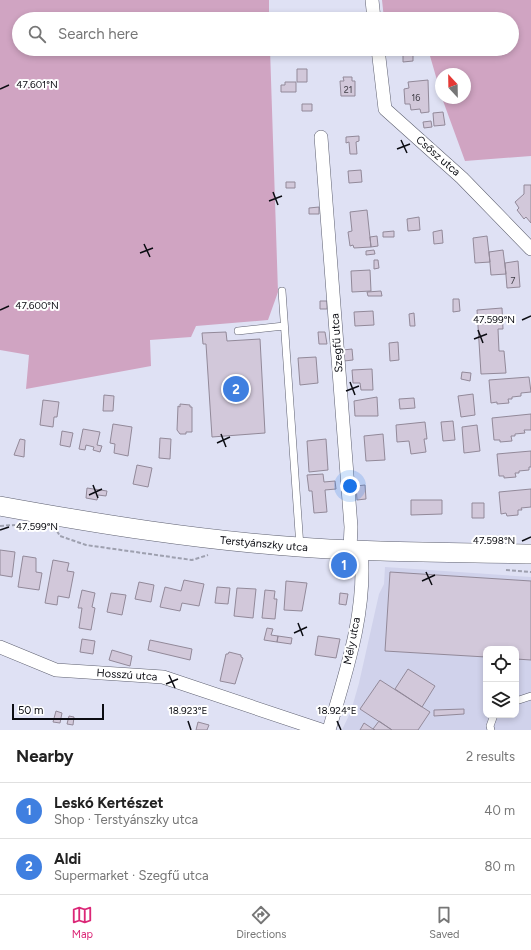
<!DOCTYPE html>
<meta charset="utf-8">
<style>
:root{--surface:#fff;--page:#f2f2f2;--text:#222;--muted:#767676;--line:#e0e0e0;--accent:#db2777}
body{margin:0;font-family:Figtree,sans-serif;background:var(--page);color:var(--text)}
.controls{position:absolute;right:12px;bottom:12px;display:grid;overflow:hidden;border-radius:8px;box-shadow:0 2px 6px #0003}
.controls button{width:36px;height:36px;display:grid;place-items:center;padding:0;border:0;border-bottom:1px solid var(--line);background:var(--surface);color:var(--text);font:20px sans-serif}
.compass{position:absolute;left:435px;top:68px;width:36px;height:36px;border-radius:50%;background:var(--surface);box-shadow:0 2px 6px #0003;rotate:338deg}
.scale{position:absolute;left:12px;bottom:10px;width:92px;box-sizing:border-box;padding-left:4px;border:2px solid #0b0c12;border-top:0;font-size:11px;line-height:14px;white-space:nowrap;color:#0b0c12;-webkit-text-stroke:3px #fff;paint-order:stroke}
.you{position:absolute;left:350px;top:486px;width:14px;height:14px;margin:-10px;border:3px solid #fff;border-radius:50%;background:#1a73e8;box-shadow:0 0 0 6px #1a73e833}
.badge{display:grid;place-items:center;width:26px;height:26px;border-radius:50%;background:var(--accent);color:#fff;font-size:13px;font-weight:700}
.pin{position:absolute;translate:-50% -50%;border:2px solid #fff;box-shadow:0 1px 4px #0006}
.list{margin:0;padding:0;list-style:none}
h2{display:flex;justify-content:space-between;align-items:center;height:52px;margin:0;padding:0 16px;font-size:17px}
h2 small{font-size:13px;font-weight:400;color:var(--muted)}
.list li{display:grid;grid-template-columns:26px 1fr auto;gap:12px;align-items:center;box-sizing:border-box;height:56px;padding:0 16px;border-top:1px solid var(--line)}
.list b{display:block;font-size:15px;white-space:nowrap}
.list p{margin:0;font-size:13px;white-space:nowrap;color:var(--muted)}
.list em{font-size:13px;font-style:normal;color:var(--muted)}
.icon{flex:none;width:22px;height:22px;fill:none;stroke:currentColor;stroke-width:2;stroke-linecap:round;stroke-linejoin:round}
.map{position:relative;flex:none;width:531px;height:730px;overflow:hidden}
.search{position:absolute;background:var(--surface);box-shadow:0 2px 6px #0003;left:12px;right:12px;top:12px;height:44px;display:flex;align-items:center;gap:10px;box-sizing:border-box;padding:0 14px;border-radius:22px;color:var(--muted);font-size:15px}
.sheet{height:164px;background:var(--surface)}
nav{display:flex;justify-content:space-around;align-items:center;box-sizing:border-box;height:56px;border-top:1px solid var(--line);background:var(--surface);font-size:11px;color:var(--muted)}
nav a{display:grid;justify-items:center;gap:2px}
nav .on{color:var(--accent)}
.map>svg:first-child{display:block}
</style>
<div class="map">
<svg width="531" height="730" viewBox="0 0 531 730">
<rect width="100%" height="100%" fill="#dfe1f4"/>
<path fill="#d0d2eb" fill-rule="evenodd" d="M385,567L531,577V730H342L351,711L359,683L379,594L384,584ZM486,649H516V715H486Z"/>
<path fill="#d0a4c2" d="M0,0H269V19H19V49H270L278,292L268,320L196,326L191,337L150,340L151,366L26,389L29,355L0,350Z
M382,0H531V156L465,161L442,98H465V74H441V94L428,49H512V19H384Z"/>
<path fill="#d2c8da" stroke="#928999" d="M326,16H351V19H326Z
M403,49H413V61L403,62Z
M297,69H307V82H297Z
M343,77H352V81H355V96H341L340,81H344Z
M428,80L429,112L421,113L420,109L411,110L410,104H405L404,89L409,88L408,82Z
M285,82H296V92H281V85H285Z
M302,104H312V111H302Z
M443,112L445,125L434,126L433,113Z
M431,121L432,127L424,128L423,122Z
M359,136V141L356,142L357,154H350L349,142L346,143V137Z
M361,170L362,182L349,183L348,171Z
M286,182H295V188H286Z
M524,185H531V223L526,217L524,219L517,210L519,208L515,202L524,194Z
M319,207V214H309V208Z
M367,210L371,247L354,248L353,245L350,246L348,232L352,231L350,212Z
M419,217L420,230L408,231L407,219Z
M442,230L443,243L434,244L433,232Z
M394,231V237H383V232Z
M377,236L378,246L371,247L370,237Z
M487,236L490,262L475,263L473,238Z
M374,250L375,254L366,255V251Z
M503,250L506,274L491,275L489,252Z
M374,260H378L379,268L374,269Z
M518,261L520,287L507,288L505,263Z
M370,270L371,291L352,292L351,271Z
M381,291L382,296H368L367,292Z
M453,299H459L460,311L453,312Z
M320,301H327V309H320Z
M502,308L503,329H498L499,351H504L506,373L481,374L477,310Z
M373,311L374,325L355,326L354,312Z
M414,313L415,326H410L409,314Z
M226,332L227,341L260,339L265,433L212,437L206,344H203L202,333Z
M318,332H325L327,344H319Z
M398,342L399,360L390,361L389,343Z
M352,349L353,360L344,361L343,350Z
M316,357L318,383L300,385L298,358Z
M372,369L373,390H361L360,383H353L352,370Z
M462,372L471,373L470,381L461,379Z
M529,377L531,392L521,393V396L512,397V399H508L509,403L497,404V402L491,403L489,380Z
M473,394L475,415L461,417L458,396Z
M104,395L114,396L113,411H103Z
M377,397L378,416H355L354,401Z
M414,398L415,408L400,409L399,399Z
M43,400L59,402L57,417H54L53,427L40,425Z
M180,404L190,405V407H192V432H186V434H180L177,430L178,406L180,407Z
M531,414V430H524L525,433L515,434V436H511L512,441L500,442V440H494L492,418Z
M453,421L455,440L443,441L441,422Z
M425,422L427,439H424L426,452L411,454L409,441L397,442L396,425Z
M113,424L132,427L128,456L114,453L115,444L110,443Z
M477,425L480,451L464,453L462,427Z
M83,429L100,432L97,445L102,446L100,452L93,450L94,447L86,445L85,450L79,449Z
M62,431L73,433L70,447L60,445Z
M383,434L385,460L366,461L364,436Z
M160,438L171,439L170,459L159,458Z
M20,439L25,440L24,457L14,455Z
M326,439L328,470L309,472L307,441Z
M531,451V467H529V470L519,471V473H515L516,477L504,478V476H499L497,454Z
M137,465L152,468L148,487L133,484Z
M323,474L324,482L335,481L336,489L325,490L327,512L314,513L312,491H309L307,475Z
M365,485L366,499L357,500L356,486Z
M87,488L107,491L106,496L98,495L97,500L86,498Z
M531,489V507L521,508L522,510H518V515L507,516L506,513L501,514L499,492Z
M411,500H442V514L411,515Z
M472,503H484V518H472Z
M0,550L15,552L12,577L0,575Z
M23,556L36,558V572L42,573L39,590L18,587Z
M53,560L69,563L67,571L74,572L69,598L58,596L57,605L45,603Z
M390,572L531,581V660L516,659V649H486V657L385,651Z
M184,580L204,584L199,606L182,603L180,611L160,607L165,587L181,591Z
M286,581L307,583L302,611L284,610Z
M139,582L154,585L151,602L135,599Z
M217,587L230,588L228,604L215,603Z
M237,588L256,589L253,618L234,616Z
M82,590L95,593L92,607L95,608L91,630L79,628L82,608H78Z
M265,590L275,591L274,599H277L275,619L262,618Z
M111,593L126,595L122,615L107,612Z
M340,593L348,594L346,605L339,604Z
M267,628L273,629L271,635L278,636L277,642L264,640Z
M278,636L292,638L291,644L277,642Z
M318,636L340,639L336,658L315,655Z
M82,639L95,641L93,654L80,652Z
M150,640L192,649L190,660L148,650Z
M112,650L132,656L130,666L109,660Z
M229,652L241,655V657L243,658L235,684L220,681L226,654H228Z
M408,669L435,686L422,707L395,689Z
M380,680L430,712L418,730H392L360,709Z
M464,709V714L434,716V710Z
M56,711L62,713L60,723L53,722Z
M69,716L74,717L73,725L67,724Z
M379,721L392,730H375L373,729Z
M198,722L209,725L207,730H196Z
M364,723L373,729L375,730H360Z"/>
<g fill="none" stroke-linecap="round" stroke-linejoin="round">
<g stroke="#5e6070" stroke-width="8">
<path id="service" d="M282,291L300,547
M238,331L284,326
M516,701L531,696
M491,730L490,726L494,715"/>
</g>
<g stroke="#5e6070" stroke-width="14">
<path id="minor" d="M372,0L374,19
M378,49L385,109L462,178L531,249
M321,137L351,527L350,549
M0,647L56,670L163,677L321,730
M329,730C346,672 367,611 361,549"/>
</g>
<g stroke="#5e6070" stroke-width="20">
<path id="secondary" d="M0,506C99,524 198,540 299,547C376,553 454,552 531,554"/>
</g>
<path stroke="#9ea0af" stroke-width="2" stroke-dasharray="4 2" stroke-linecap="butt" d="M0,526L15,525
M57,531L60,536L86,545L192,560L208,555
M506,570L531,572"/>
<use href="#service" stroke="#fff" stroke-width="7"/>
<use href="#minor" stroke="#fff" stroke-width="13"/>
<use href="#secondary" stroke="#fff" stroke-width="19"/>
</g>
<path fill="none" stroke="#0b0c12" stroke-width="1.5" d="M0,89L9,85M401,140L407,153M397,149L410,144M273,192L278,205M269,201L282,196M144,244L150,257M140,253L153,248M0,310L9,306M522,320L531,316M478,330L483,343M474,339L487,334M350,382L355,395M346,391L359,386M221,434L226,447M217,443L230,437M93,485L98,498M89,495L102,489M0,530L9,527M522,541L531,537M426,572L432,585M422,581L435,575M298,623L303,636M294,633L307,627M169,675L175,688M166,684L178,679M188,721L191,730M337,721L341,730"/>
<g text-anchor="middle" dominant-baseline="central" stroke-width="4" stroke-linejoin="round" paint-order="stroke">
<g font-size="9" fill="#3d3b44">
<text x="348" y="89">21</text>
<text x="416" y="97">16</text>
<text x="513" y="280">7</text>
</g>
<g font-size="11" fill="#0b0c12" stroke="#fff">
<text transform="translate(438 156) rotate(41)">Csősz utca</text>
<text transform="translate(337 343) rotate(-94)">Szegfű utca</text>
<text transform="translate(264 544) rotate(5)">Terstyánszky utca</text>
<text transform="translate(352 641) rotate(-79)">Mély utca</text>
<text transform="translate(127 675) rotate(4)">Hosszú utca</text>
</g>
</g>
<g font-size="10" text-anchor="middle" fill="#0b0c12" stroke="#fff" stroke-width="4" stroke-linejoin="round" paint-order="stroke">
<text x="37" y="88">47.601°N</text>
<text x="37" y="309">47.600°N</text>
<text x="494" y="323">47.599°N</text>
<text x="37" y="530">47.599°N</text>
<text x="494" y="544">47.598°N</text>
<text x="188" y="714">18.923°E</text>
<text x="337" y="714">18.924°E</text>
</g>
</svg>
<div class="controls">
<button><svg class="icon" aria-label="locate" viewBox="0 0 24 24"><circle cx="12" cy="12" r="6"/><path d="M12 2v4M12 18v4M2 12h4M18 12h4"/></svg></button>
<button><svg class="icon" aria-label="layers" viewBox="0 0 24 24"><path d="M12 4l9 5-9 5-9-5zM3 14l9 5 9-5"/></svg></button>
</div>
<svg class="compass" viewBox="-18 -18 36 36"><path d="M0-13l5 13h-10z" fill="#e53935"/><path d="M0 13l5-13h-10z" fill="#767676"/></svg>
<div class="scale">50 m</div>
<div class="you"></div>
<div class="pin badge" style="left:344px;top:565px;background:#3f7fe0">1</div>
<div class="pin badge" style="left:236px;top:389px;background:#3f7fe0">2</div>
<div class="search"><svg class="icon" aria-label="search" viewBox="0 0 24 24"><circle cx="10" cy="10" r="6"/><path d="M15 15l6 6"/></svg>Search here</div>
</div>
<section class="sheet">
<h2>Nearby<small>2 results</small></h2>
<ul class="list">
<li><span class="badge" style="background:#3f7fe0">1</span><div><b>Leskó Kertészet</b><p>Shop · Terstyánszky utca</p></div><em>40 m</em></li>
<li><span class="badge" style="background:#3f7fe0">2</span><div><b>Aldi</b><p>Supermarket · Szegfű utca</p></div><em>80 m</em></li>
</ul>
</section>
<nav>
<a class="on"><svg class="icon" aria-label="map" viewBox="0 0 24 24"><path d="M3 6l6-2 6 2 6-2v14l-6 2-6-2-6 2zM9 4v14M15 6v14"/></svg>Map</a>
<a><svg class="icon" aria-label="directions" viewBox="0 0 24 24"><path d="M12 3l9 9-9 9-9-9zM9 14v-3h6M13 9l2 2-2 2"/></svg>Directions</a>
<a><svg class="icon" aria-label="saved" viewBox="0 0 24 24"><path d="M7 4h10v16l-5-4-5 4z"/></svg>Saved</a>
</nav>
